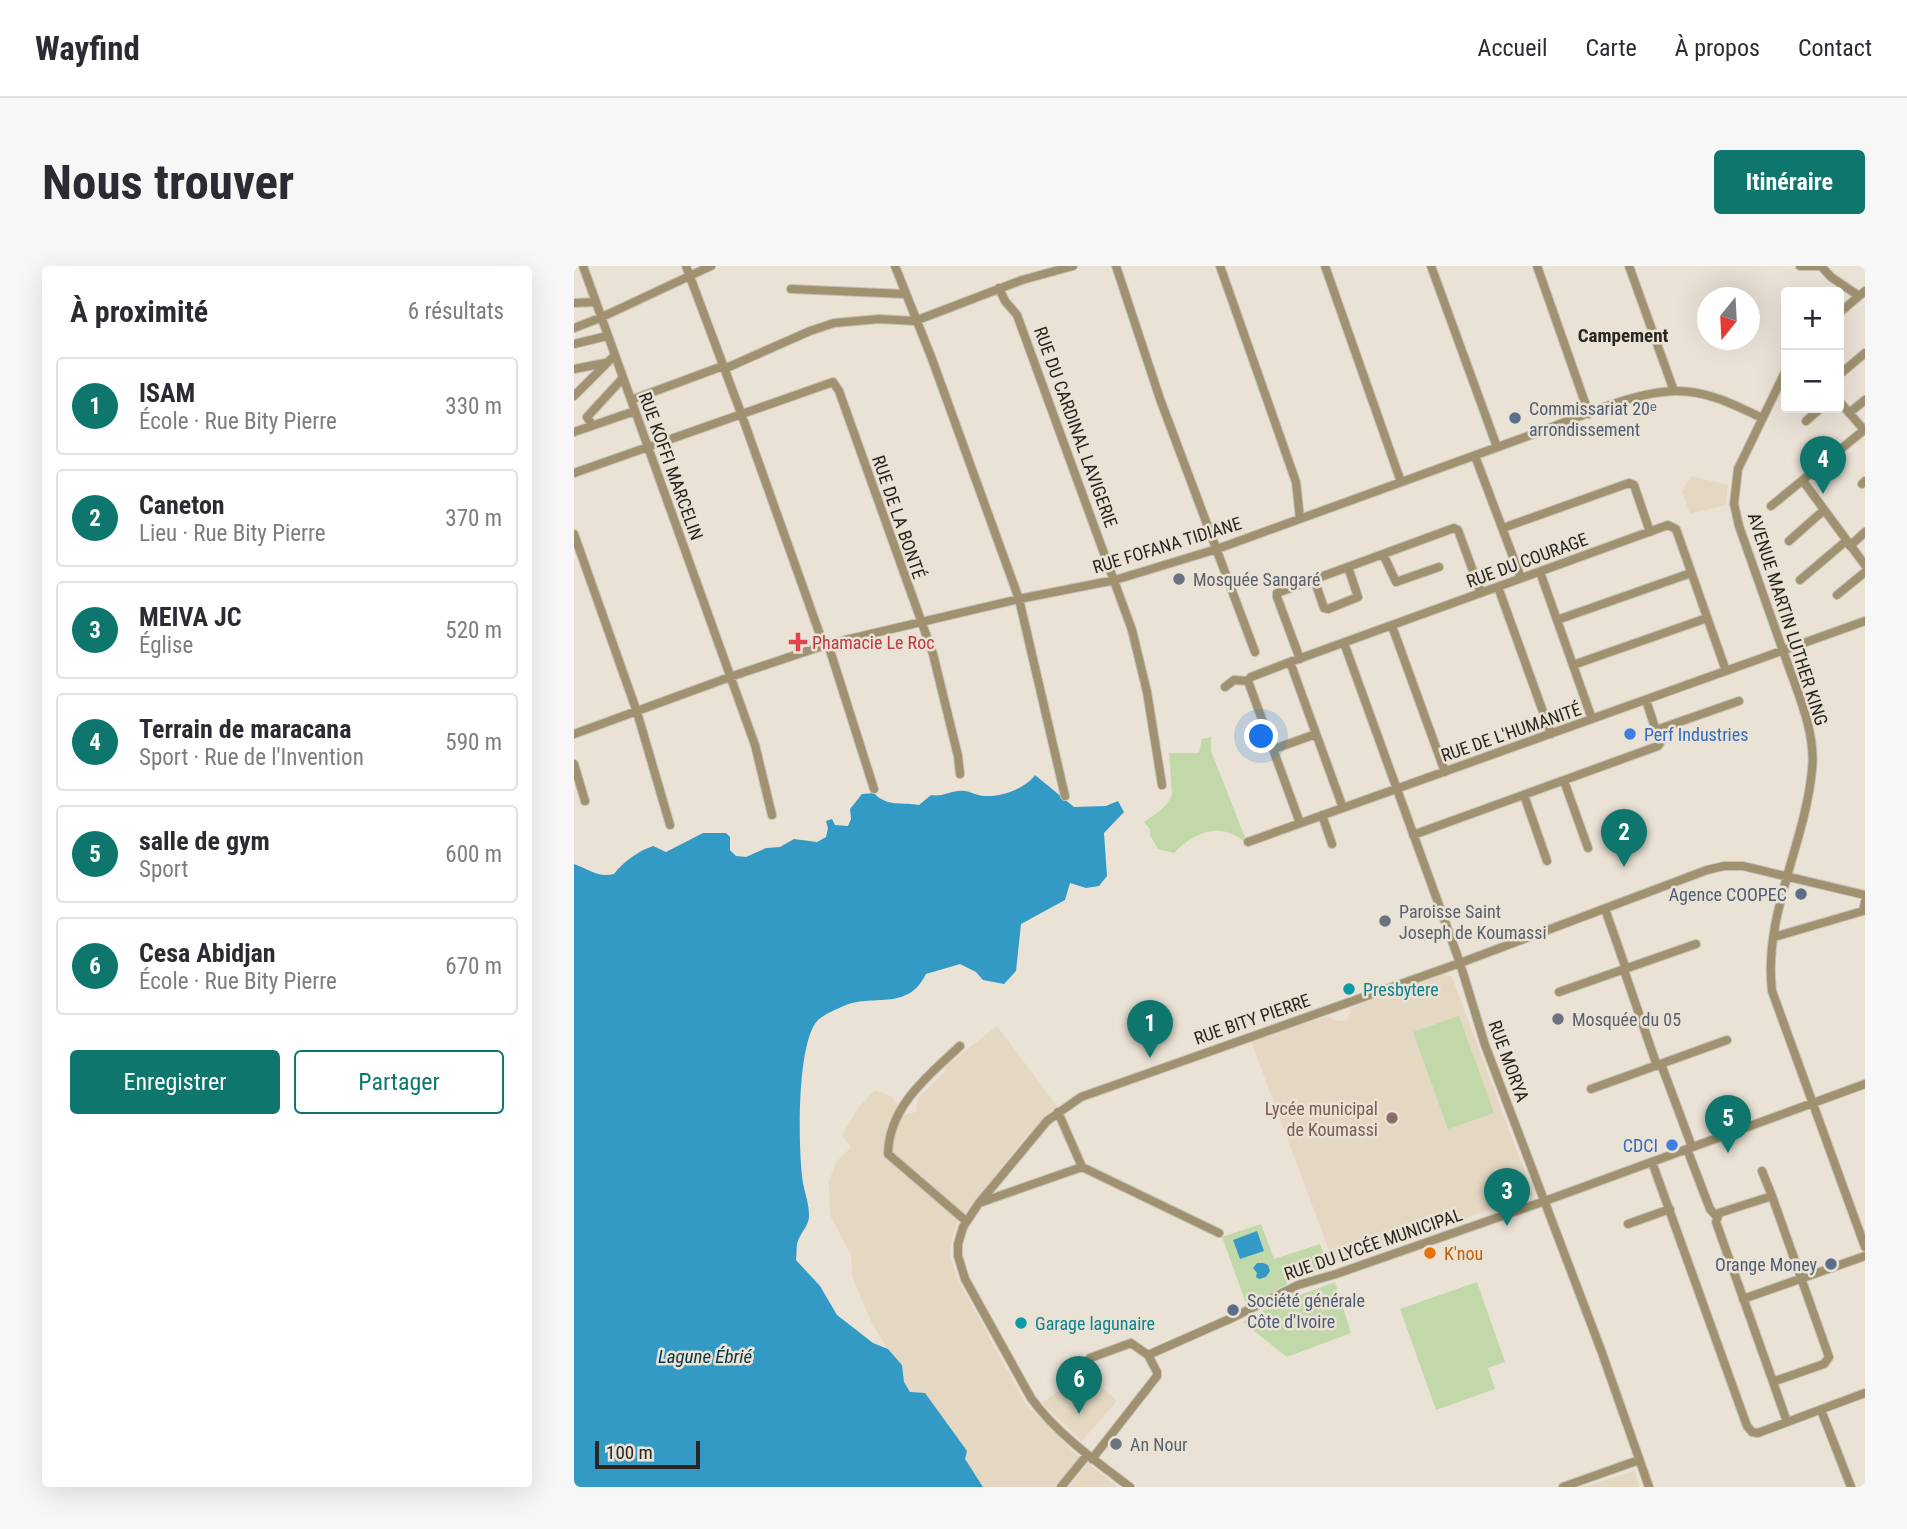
<!DOCTYPE html>
<html lang="fr">
<meta charset="utf-8">
<style>
:root{--surface:#fff;--page:#f7f7f7;--text:#2b2b33;--muted:#7c7c81;--line:#e1e1e2;--accent:#0f766e}
body{margin:0;font-family:"Roboto Condensed",sans-serif;background:var(--page);color:var(--text)}
.controls{position:absolute;right:21px;top:21px;display:grid;overflow:hidden;border-radius:7px;box-shadow:0 7px 28px #0002}
.controls button{width:63px;height:63px;display:grid;place-items:center;padding:0;border:0;border-bottom:2px solid var(--line);background:var(--surface);color:var(--text);font:35px sans-serif}
.compass{position:absolute;left:1123px;top:21px;width:63px;height:63px;border-radius:50%;background:var(--surface);box-shadow:0 7px 28px #0002;rotate:198deg}
.scale{position:absolute;left:21px;bottom:18px;width:105px;box-sizing:border-box;padding-left:7px;border:4px solid #2a2722;border-top:0;font-size:19px;line-height:24px;white-space:nowrap;color:#2a2722;-webkit-text-stroke:5px #eae2d5;paint-order:stroke}
.you{position:absolute;left:688px;top:471px;width:24px;height:24px;margin:-18px;border:5px solid #fff;border-radius:50%;background:#1a73e8;box-shadow:0 0 0 10px #1a73e833}
.badge{display:grid;place-items:center;width:46px;height:46px;border-radius:50%;background:var(--accent);color:#fff;font-size:23px;font-weight:700}
.pin{position:absolute;translate:-50% -58px;filter:drop-shadow(0 2px 4px #0008)}
.pin::after{content:'';position:absolute;top:37px;width:24px;height:21px;background:inherit;clip-path:polygon(0 0,100% 0,50% 100%)}
.list{margin:0;padding:0;list-style:none}
h2{display:flex;justify-content:space-between;align-items:center;height:91px;margin:0;padding:0 28px;font-size:30px}
h2 small{font-size:23px;font-weight:400;color:var(--muted)}
.list li{display:grid;grid-template-columns:46px 1fr auto;gap:21px;align-items:center;box-sizing:border-box;height:98px;margin:0 14px 14px;padding:0 14px;border:2px solid var(--line);border-radius:7px}
.list b{display:block;font-size:26px;white-space:nowrap}
.list p{margin:0;font-size:23px;white-space:nowrap;color:var(--muted)}
.list em{font-size:23px;font-style:normal;color:var(--muted)}
.actions{display:flex;gap:14px;padding:21px 28px}
.actions a{flex:1;padding:16px 0;border:2px solid var(--accent);border-radius:7px;text-align:center;font-size:24px;color:var(--accent)}
.actions .main{background:var(--accent);color:#fff}
.map{position:relative;flex:none;width:1291px;height:1221px;overflow:hidden;border-radius:7px}
header{display:flex;align-items:center;gap:42px;box-sizing:border-box;height:98px;padding:0 35px;background:var(--surface);border-bottom:2px solid var(--line)}
header strong{font-size:33px}
nav{display:flex;gap:38px;margin-inline-start:auto;font-size:24px}
.intro{display:flex;align-items:center;justify-content:space-between;box-sizing:border-box;height:168px;padding:0 42px}
h1{margin:0;font-size:49px}
.button{padding:18px 32px;border-radius:7px;background:var(--accent);color:#fff;font-size:24px;font-weight:700}
main{display:flex;gap:42px;padding:0 42px}
aside{flex:1;background:var(--surface);border-radius:7px;box-shadow:0 7px 28px #0002}
.map>svg:first-child{display:block}
</style>
<header>
<strong>Wayfind</strong>
<nav><a>Accueil</a><a>Carte</a><a>À propos</a><a>Contact</a></nav>
</header>
<div class="intro"><h1>Nous trouver</h1><a class="button">Itinéraire</a></div>
<main>
<aside>
<h2>À proximité<small>6 résultats</small></h2>
<ul class="list">
<li><span class="badge">1</span><div><b>ISAM</b><p>École · Rue Bity Pierre</p></div><em>330 m</em></li>
<li><span class="badge">2</span><div><b>Caneton</b><p>Lieu · Rue Bity Pierre</p></div><em>370 m</em></li>
<li><span class="badge">3</span><div><b>MEIVA JC</b><p>Église</p></div><em>520 m</em></li>
<li><span class="badge">4</span><div><b>Terrain de maracana</b><p>Sport · Rue de l'Invention</p></div><em>590 m</em></li>
<li><span class="badge">5</span><div><b>salle de gym</b><p>Sport</p></div><em>600 m</em></li>
<li><span class="badge">6</span><div><b>Cesa Abidjan</b><p>École · Rue Bity Pierre</p></div><em>670 m</em></li>
</ul>
<div class="actions"><a class="main">Enregistrer</a><a>Partager</a></div>
</aside>
<div class="map">
<svg width="1291" height="1221" viewBox="0 0 1291 1221">
<rect width="100%" height="100%" fill="#eae2d5"/>
<path fill="#e4d8c3" d="M1117,210L1154,219L1152,239L1116,248L1108,226Z
M869,708L878,711L959,928L859,964L850,963L844,965L837,972L760,998L677,775L751,751L766,755L773,754L779,741Z
M423,760L483,840L453,869L385,955L379,968L376,989L383,1012L452,1139L505,1191L482,1221H409L344,1128L336,1126L330,1116L328,1099L314,1083L299,1060L278,1010L277,989L256,949L255,915L262,896L277,881L268,869L284,842L301,824L319,831L329,849L342,846L343,833L372,805V800Z
M512,1105L543,1135L508,1175L468,1137Z
M514,1197L544,1221H495Z
M1060,1205L1065,1221H1010Z"/>
<path fill="#c1d8a8" d="M637,471V485L674,579C650,555 622,564 600,587L584,583L576,569V563L570,556C582,548 593,542 598,528L595,487H625L628,473Z
M885,750L920,847L874,863L839,766Z
M687,958L700,993L746,978L755,1001L713,1014V1018L673,1040L648,971Z
M761,1016L777,1067L713,1091L669,1056L720,1027L726,1029Z
M903,1016L931,1096L914,1102L921,1123L862,1144L826,1043Z"/>
<path fill="#339ac6" d="M461,509L500,541L532,540L544,535L550,546L530,567L533,610L525,620L512,622L496,617L491,634L447,658L442,705L430,718L409,714L402,706L386,698L352,708C334,745 301,728 272,739C263,743 252,747 244,754C222,776 224,886 229,917C231,928 235,938 235,949C236,959 225,968 223,978C222,983 223,989 222,994L246,1020L263,1049L299,1077L314,1083L328,1099L330,1116L336,1126L351,1127L393,1185L391,1193L409,1221H0V598C15,603 23,612 40,608C49,596 64,585 79,580L92,586L129,567H152L156,571V584L162,590L172,591L192,582L206,581L220,573L243,576L252,571L254,562L252,555L258,553L261,559L274,560L277,553L276,543L288,528L300,527C312,541 329,536 345,539L357,529C368,531 374,526 384,525C394,523 402,530 412,530C428,531 452,522 461,509Z
M683,965L690,985L666,993L659,974Z
M683,997H689L694,999L696,1005L692,1011L685,1013L682,1011L683,1007L679,1002Z"/>
<g fill="none" stroke-linecap="round" stroke-linejoin="round">
<g stroke="#c7c0b5" stroke-width="10">
<path id="minor" d="M9,0L181,479L198,549
M112,0L167,147L250,380
M321,0L358,93L445,333L491,530
M542,0L586,133L681,386
M646,0L722,216L726,253
M751,0L827,216
M857,0L923,181
M963,0L1015,148
M1055,0L1100,125
M1226,0H1243
M1247,0L1257,11L1285,30
M425,22L431,35L443,49L558,364L573,426L588,519
M217,23L331,28
M0,37L21,36
M1265,47L1291,25
M0,62L26,52L137,0
M0,78L33,70
M0,103L31,97
M150,103L236,65L260,57L305,53L341,55L448,14L499,0
M1212,104L1164,203L1160,238L1165,260C1181,305 1197,350 1213,396C1225,430 1242,468 1238,504C1231,578 1189,650 1198,725L1291,981
M1265,109L1291,87
M0,130L40,90
M57,134L149,100
M1265,135L1291,165
M1275,147L1291,134
M1232,155L1247,142
M18,159L13,151L48,113
M0,166L61,145
M901,190L947,312
M0,207L259,116L265,125L359,388L384,490L386,508
M1229,215L1291,299
M1288,218L1291,215
M1197,240L1290,164
M929,262L1055,217L1060,219L1076,266
M0,268L63,446L96,559
M1215,275L1250,244
M1276,280L1291,266
M809,288L822,316L865,301
M966,306L1018,453
M740,313L750,342L754,343L784,331L774,301
M1226,314L1272,275
M924,321L977,468
M1263,329L1291,306
M983,354L1117,307
M818,360L871,506
M770,377L886,697L911,779L1027,1084L1075,1221
M254,378L300,523
M726,393L703,331V327L880,262L884,264L907,327
M716,396L769,542
M999,399L1133,352
M674,415L677,411L716,396L1094,259L1102,263L1152,405
M651,421L660,414L674,415L726,557
M1082,464L1165,435
M0,468L156,411L254,378L445,333L541,314L643,283C748,245 852,207 957,169C999,154 1059,125 1103,125C1134,125 1161,139 1188,152
M700,483L742,468
M0,498L11,535
M990,515L1014,582
M950,529L973,595
M748,549L758,578
M839,569L1084,480L1086,477L1072,434
M674,576L1291,355
M1031,643L1052,703
M1200,671L1289,645L1291,636
M1050,704L1083,800
M985,726L1122,678
M386,780C354,810 315,840 314,888L392,955
M1087,798L1118,881
M1017,823L1153,774
M1113,883L1136,943L1143,951
M1078,896L1173,1160L1178,1166L1184,1167L1291,1127
M508,901L645,967
M1188,905L1198,930
M1198,930L1255,1091L1250,1098L1201,1115L1198,1113L1142,956L1145,947Z
M405,937L508,901L484,846
M1054,958L1096,943
M1169,1033L1291,990
M516,1092L557,1077L574,1089
M1198,1113L1213,1156
M1247,1144L1277,1221
M518,1193L583,1110V1106L574,1089L660,1051L724,1019L762,1008L971,935L1291,818
M487,1221L513,1189
M556,1221C520,1194 483,1168 457,1132L391,1013L384,990V978L389,961L405,937L473,855L507,831L886,697L1133,604L1150,600H1169L1291,629
M989,1221L1065,1194"/>
</g>
<use href="#minor" stroke="#a09270" stroke-width="8"/>
</g>
<g fill="#5c6f8a" stroke="#eae2d5" stroke-width="2.5">
<circle cx="941" cy="152" r="7"/>
<circle cx="1227" cy="628" r="7"/>
<circle cx="1257" cy="998" r="7"/>
<circle cx="659" cy="1044" r="7"/>
</g>
<g fill="#6b7280" stroke="#eae2d5" stroke-width="2.5">
<circle cx="605" cy="313" r="7"/>
<circle cx="811" cy="655" r="7"/>
<circle cx="984" cy="753" r="7"/>
<circle cx="542" cy="1178" r="7"/>
</g>
<path fill="#e0444e" stroke="#eae2d5" stroke-width="2.5" d="M220.5 365.5h7v7h7v7h-7v7h-7v-7h-7v-7h7z"/>
<g fill="#3f7fe0" stroke="#eae2d5" stroke-width="2.5">
<circle cx="1056" cy="468" r="7"/>
<circle cx="1098" cy="879" r="7"/>
</g>
<g fill="#0f9aa8" stroke="#eae2d5" stroke-width="2.5">
<circle cx="775" cy="723" r="7"/>
<circle cx="447" cy="1057" r="7"/>
</g>
<circle fill="#8d6e63" stroke="#eae2d5" stroke-width="2.5" cx="818" cy="852" r="7"/>
<circle fill="#e8710a" stroke="#eae2d5" stroke-width="2.5" cx="856" cy="987" r="7"/>
<g text-anchor="middle" dominant-baseline="central" stroke-width="5" stroke-linejoin="round" paint-order="stroke">
<g font-size="18" fill="#4e5e75" stroke="#eae2d5" text-anchor="start">
<text x="955" y="142">Commissariat 20ᵉ<tspan x="955" dy="21">arrondissement</tspan></text>
<text x="1213" y="628" text-anchor="end">Agence COOPEC</text>
<text x="1243" y="998" text-anchor="end">Orange Money</text>
<text x="673" y="1034">Société générale<tspan x="673" dy="21">Côte d'Ivoire</tspan></text>
</g>
<g font-size="18" fill="#2a2722" stroke="#eae2d5">
<text transform="translate(502 161) rotate(70)">RUE DU CARDINAL LAVIGERIE</text>
<text transform="translate(97 200) rotate(70)">RUE KOFFI MARCELIN</text>
<text transform="translate(325 251) rotate(71)">RUE DE LA BONTÉ</text>
<text transform="translate(593 279) rotate(-17)">RUE FOFANA TIDIANE</text>
<text transform="translate(953 294) rotate(-20)">RUE DU COURAGE</text>
<text transform="translate(1214 353) rotate(72)">AVENUE MARTIN LUTHER KING</text>
<text transform="translate(937 466) rotate(-19)">RUE DE L'HUMANITÉ</text>
<text transform="translate(678 753) rotate(-19)">RUE BITY PIERRE</text>
<text transform="translate(935 795) rotate(70)">RUE MORYA</text>
<text transform="translate(799 978) rotate(-19)">RUE DU LYCÉE MUNICIPAL</text>
</g>
<g font-size="18" fill="#5b616d" stroke="#eae2d5" text-anchor="start">
<text x="619" y="313">Mosquée Sangaré</text>
<text x="825" y="645">Paroisse Saint<tspan x="825" dy="21">Joseph de Koumassi</tspan></text>
<text x="998" y="753">Mosquée du 05</text>
<text x="556" y="1178">An Nour</text>
</g>
<g font-size="18" fill="#be3a42" stroke="#eae2d5" text-anchor="start">
<text x="238" y="376">Phamacie Le Roc</text>
</g>
<g font-size="18" fill="#366cbe" stroke="#eae2d5" text-anchor="start">
<text x="1070" y="468">Perf Industries</text>
<text x="1084" y="879" text-anchor="end">CDCI</text>
</g>
<g font-size="18" fill="#0d838f" stroke="#eae2d5" text-anchor="start">
<text x="789" y="723">Presbytere</text>
<text x="461" y="1057">Garage lagunaire</text>
</g>
<g font-size="18" fill="#785e54" stroke="#eae2d5" text-anchor="end">
<text x="804" y="842">Lycée municipal<tspan x="804" dy="21">de Koumassi</tspan></text>
</g>
<g font-size="18" fill="#c56008" stroke="#eae2d5" text-anchor="start">
<text x="870" y="987">K'nou</text>
</g>
<g font-size="19" font-weight="bold" fill="#2a2722" stroke="#eae2d5">
<text x="1049" y="69">Campement</text>
</g>
<g font-size="19" font-style="italic" fill="#083548" stroke="#eae2d5">
<text x="131" y="1090">Lagune Ébrié</text>
</g>
</g>
</svg>
<div class="controls">
<button>+</button>
<button>−</button>
</div>
<svg class="compass" viewBox="-18 -18 36 36"><path d="M0-13l5 13h-10z" fill="#e53935"/><path d="M0 13l5-13h-10z" fill="#7c7c81"/></svg>
<div class="scale">100 m</div>
<div class="you"></div>
<div class="pin badge" style="left:576px;top:792px">1</div>
<div class="pin badge" style="left:1050px;top:601px">2</div>
<div class="pin badge" style="left:933px;top:960px">3</div>
<div class="pin badge" style="left:1249px;top:228px">4</div>
<div class="pin badge" style="left:1154px;top:887px">5</div>
<div class="pin badge" style="left:505px;top:1148px">6</div>
</div>
</main>
